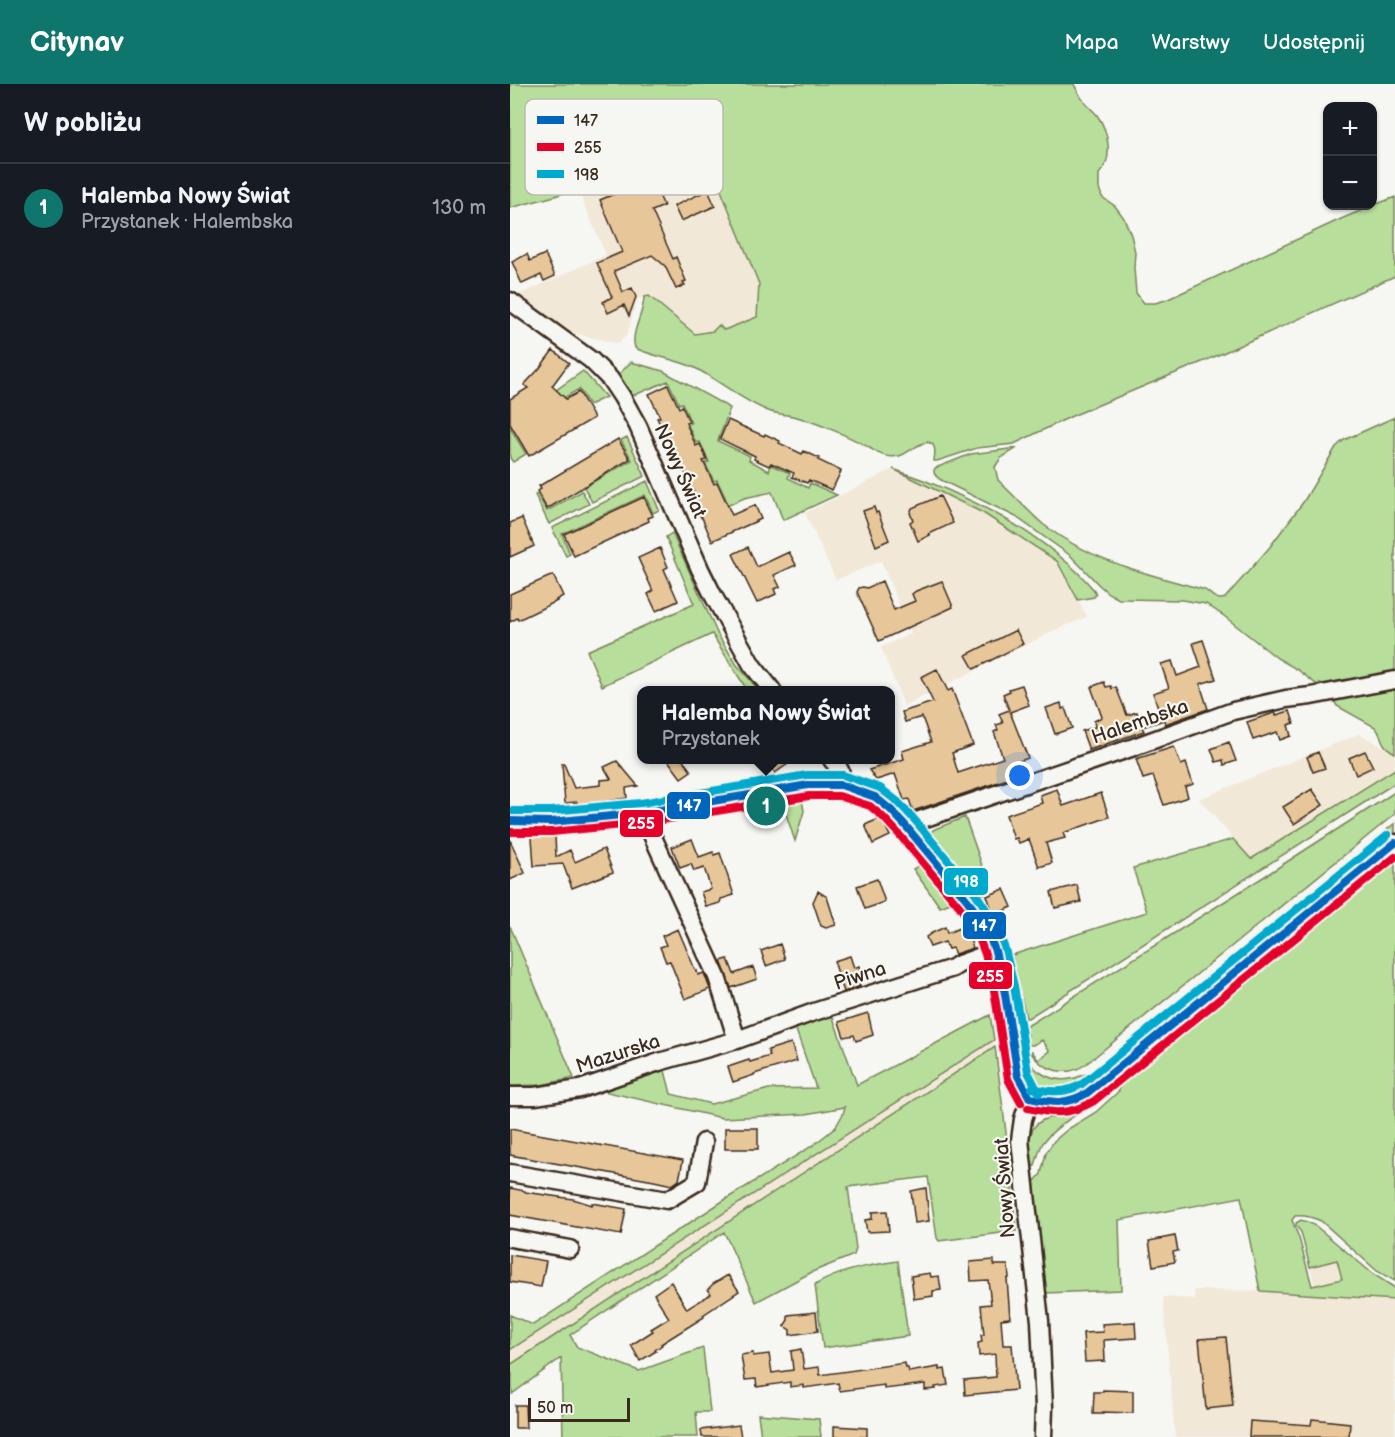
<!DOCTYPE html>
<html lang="pl">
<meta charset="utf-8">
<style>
:root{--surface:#171b24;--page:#20242c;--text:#f1f3f6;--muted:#9ea1a6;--line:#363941;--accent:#0f766e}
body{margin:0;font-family:"Balsamiq Sans",sans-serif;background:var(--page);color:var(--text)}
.controls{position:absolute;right:18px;top:18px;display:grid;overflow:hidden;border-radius:12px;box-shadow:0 2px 4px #0004}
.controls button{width:54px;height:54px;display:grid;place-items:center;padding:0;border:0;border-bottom:2px solid var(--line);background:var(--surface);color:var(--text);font:30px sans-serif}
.scale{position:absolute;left:18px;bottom:15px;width:102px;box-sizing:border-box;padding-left:6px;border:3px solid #3b2a1e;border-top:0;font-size:16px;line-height:21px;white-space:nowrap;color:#3b2a1e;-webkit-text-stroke:4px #f6f6f2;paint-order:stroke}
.you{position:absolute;left:510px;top:692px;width:21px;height:21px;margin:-15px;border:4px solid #fff;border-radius:50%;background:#1a73e8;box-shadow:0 0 0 9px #1a73e833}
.badge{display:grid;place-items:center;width:39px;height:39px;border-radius:50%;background:var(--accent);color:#fff;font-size:20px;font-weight:700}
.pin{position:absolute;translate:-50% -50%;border:3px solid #fff;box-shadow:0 2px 6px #0006}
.popup{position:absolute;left:127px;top:602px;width:258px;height:78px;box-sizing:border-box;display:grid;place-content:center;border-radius:12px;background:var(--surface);filter:drop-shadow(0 2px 4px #0005);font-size:20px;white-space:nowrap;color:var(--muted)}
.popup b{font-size:22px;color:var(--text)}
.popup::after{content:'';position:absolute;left:50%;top:100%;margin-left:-12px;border:12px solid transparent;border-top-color:var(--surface)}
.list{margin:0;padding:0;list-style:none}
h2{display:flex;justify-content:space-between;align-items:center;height:78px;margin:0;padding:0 24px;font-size:26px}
h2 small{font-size:20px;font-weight:400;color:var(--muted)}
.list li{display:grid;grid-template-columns:39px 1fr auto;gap:18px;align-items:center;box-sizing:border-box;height:90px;padding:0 24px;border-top:2px solid var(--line)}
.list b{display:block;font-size:22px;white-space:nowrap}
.list p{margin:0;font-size:20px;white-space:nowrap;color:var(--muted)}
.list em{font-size:20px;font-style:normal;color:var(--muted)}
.map{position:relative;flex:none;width:885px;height:1353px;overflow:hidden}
header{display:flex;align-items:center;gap:36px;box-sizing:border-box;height:84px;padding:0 30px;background:var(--accent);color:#fff}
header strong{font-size:28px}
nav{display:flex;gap:33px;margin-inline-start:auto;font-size:21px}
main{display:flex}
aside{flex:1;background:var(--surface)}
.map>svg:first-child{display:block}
</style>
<header>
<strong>Citynav</strong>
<nav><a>Mapa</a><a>Warstwy</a><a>Udostępnij</a></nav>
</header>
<main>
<aside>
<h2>W pobliżu<small></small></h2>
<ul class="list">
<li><span class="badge">1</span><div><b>Halemba Nowy Świat</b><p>Przystanek · Halembska</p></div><em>130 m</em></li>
</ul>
</aside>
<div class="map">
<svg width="885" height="1353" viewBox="0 0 885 1353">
<rect width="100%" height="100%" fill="#f6f6f2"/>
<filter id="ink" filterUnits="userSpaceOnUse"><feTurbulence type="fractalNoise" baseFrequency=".0167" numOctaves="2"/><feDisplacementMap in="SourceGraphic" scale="12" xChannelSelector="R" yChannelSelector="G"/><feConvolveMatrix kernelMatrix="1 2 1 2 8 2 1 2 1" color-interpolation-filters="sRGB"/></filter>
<g filter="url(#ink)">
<path fill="#f2e8d8" d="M187,70L208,99L250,200L247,233L213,246L185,250L139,212L127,215L117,250L109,260L55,247L4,213L96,171L71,113L127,90L131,99L140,95L137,87Z
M383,385L473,429L548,477L577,533L543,547L394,622L371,563L401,550L371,477L326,496L295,429Z
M849,650L885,669V685L741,775L689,715Z
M484,956L485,967L0,1281V1264Z
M827,1176L832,1196L805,1202L800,1183Z
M684,1206L750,1207L885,1216V1353H665L653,1213L685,1215Z"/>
<path fill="#b7de9a" stroke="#79845c" stroke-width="1.5" d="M0,0H564C566,4 568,9 571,13C575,20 582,25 587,31C599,48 604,75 589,90V104L592,113L605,122L614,134L621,151L625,168L624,184L626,209L634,219H645L656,216L831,135L864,121L885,113V192L697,276L562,332L504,360L467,364L427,377H424C424,373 426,367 424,363C418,349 397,371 389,372C380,374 370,371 363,366C344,354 310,340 287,333C277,330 267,331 256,326C231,316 210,297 185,284C166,275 144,273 125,264C120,248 134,230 134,213L139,212L185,250L203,247L209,241L214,246L247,233L249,200L208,99L187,71L142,86L136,81H131L45,112L0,124Z
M121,278L153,287L220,324L208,357L240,372L239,376L259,387L261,381L280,389L278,394L298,404L300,399L327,411L273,436L262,408L234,414L191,434L188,428L216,415L207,396L204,397L195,379L199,378L190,358L186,359L178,341L181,339L172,319L169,320L158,297L122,312L109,290Z
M73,287L96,313L79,321L69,305L1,345L16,370L3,378L0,374V334L36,313Z
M885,333V590L820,601L806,600L788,586L767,574L714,532L696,520L672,516L609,515L598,509L589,501L561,472L506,433L431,396C426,393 422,389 425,384L461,370L507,364L491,374L485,383L488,396C503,411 518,427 534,441C582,478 638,490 695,506C701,510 707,518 715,514L759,464L794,417L826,363L834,356Z
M117,353L135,392L82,418L65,387L66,386L76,402L122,376L111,356Z
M383,385C452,408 536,449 584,506L586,510L584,513L568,516L547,477L473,429Z
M137,397L149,426L143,429L135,411L52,450L60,470L56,472L42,444Z
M72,407L79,420L39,440L25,411L27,410L37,427Z
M162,449L208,551L227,581L249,606H237L202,550L92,602L77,567L184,520L156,453Z
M885,604V669C867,659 875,654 865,643L827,622L824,617L826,615Z
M885,685V699L518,934H516L502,871L637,828L623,784L723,755L741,775Z
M885,708V730L576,980C557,994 534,987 521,969L522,967L528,976L540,967L532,956L523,961H517L515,952L518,951L516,946L514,944L755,792Z
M292,716L294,727L285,757L273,721Z
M455,733L481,807L473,810L422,752V747L425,745Z
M885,739V750L636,955L597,983L593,977Z
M885,767V1197L867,1187L811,1137C802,1133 794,1131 785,1132L782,1136L789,1154L802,1202L832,1195L827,1176L800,1183L791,1148L786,1142V1139L791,1136L800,1139L807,1143L863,1190L885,1204V1216L750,1207L731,1113L609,1136L611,1206L535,1209L531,1206L520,1097H525L531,1090L536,1069L544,1057L558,1045L586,1028L609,1007L610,999L607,996Z
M412,780L442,815L443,818L430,823L403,785Z
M0,842L64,994L31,1001L0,1002Z
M321,928L347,1001L480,931L484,956L0,1266V1231L23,1241L216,1115L302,1062L325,1044L333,1030L335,1023L296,1030L212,1034L84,1005L154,983L161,1010L201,1020L259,1005L306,1004L284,940Z
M485,963L499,1072L506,1147L429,1157L427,1154L418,1093L338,1103L346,1165L344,1171L302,1188L246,1218L214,1148L60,1251L67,1263L129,1287L193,1264L200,1328H186L188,1353H53L51,1274L2,1310V1290L0,1291V1281Z
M511,965C521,986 541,1001 565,994C573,992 578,986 586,991C580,996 574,1002 567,1005C536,1019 515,994 511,965Z
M597,1005V1009C579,1024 545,1041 533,1059C529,1066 527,1074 525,1082L520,1083C519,1064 514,1041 538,1034C544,1033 550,1033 556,1031C571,1026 585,1014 597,1005Z
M388,1177L398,1252L313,1264L305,1201C330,1186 360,1181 388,1177Z
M248,1330L309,1335L311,1353H251Z"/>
<path fill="#e7c79a" stroke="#3b2a1e" stroke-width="1.5" d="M130,99L132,104L141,101L144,111L148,109L154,122L142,127L163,175L166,173L176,197L173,198L175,201L166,205L155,182L142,171L104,187L113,208L122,204L126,213L119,232L114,221L98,229L93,218L102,213L87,179L112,168L90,116Z
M198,106L205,122L171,137L164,122Z
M17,170L20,177L35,170L45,192L34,197L31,191L12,200L2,178Z
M43,266L59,279L42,302L56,315L69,308L84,334L19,372L0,340V315L18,304L14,301L29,285Z
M158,301L169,324L172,322L179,338L176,339L186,362L190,360L197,376L193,377L204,400L207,398L222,431L245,421L251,435L202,457L182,410L184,409L174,386L171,387L164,372L167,371L156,348L154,349L147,334L150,333L139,310Z
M218,336L254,352L255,350L270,357L269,359L292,370L294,367L309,374L308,376L331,387L322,406L299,396L297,399L282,393L284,389L261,379L259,382L244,375L245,372L210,355Z
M108,355L120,375L37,425L27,407L31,405L29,402Z
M430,412L443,439L419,450L420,451L408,457L400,438L403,436L400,429L402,424Z
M134,413L143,432L138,434L139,437L64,472L54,450Z
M364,423L366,429L368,428L379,456L366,462L353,427Z
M12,434L24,462L0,473V439Z
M238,463L247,483L279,468L286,481L264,491L270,503L264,505L266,510L247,519L223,470Z
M150,464L158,483L154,485L168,517L146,527L138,510L143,507L128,474Z
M43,491L53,512L46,516L47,517L8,536L7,534L0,538V510Z
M372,497L384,526L405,517L402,510L406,507L432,497L443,523L369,557L347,508L349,504L353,503L357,504Z
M506,546L513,560L464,585L456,571Z
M693,556L706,595L690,600L698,625L655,640L654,636L632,643L634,647L579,666L572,647L585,643L584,637L592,633L581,603L594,598L596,603L601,602L602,605L606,603L617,631L627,628L629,634L649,626L643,609L659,604L651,580L662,577L667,592L691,583L683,559Z
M427,585L438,607L442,605L463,661L442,669L448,689L493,674L484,648L488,646L486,641L493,639L489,630L499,626L493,610L500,607L499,605L512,601L519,621L500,628L518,674L507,678L512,690L403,727L399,715L394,716L385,690L366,696L359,686L394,675L392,667L421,658L412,633L395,638L392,628L423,618L411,593Z
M551,619L552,625L555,624L562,644L545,650L536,624Z
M780,627L784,639L778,641L781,652L770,656L767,648L743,656L737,638L764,629L765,628L766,631Z
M719,658L726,677L714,681L713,676L706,678L701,665Z
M664,663L671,681L676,679L683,700L675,703L678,713L654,721L643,692L633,695L626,675Z
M855,667L863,683L846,691L839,674Z
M808,668L815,684L803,688L797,673Z
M157,675H172L181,687L171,694Z
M256,675H285L265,689Z
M107,677L128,702L116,704L117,714L68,721L67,718L55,719L52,680H54L64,704L91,701V696L101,695L94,683Z
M547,705L553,722L591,709L599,733L553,749L555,754L536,759L542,779L529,783L519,755L509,759L507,754L504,755L496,731L532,719L530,711Z
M802,705L813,721L784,740L773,723Z
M371,734L380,752L363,760L355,741Z
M45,752L46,773L60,766L65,778L94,765L103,788L62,804L53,780L24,782L22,753Z
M182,755L189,773L203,768L204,771L210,769L224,811L211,815L210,819L196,823L191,808L201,805L194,784L184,787L181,780L170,784L162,763Z
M0,756L15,789L0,796Z
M367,795L375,818L355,825L347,802Z
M567,801L571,818L545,824L541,808Z
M494,805L502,823L484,831L477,812Z
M308,807L317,813L326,841L316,844L311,842L303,818Z
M455,842L463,864L445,870L442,864L438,865L435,858L420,863L416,853L422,849L435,843L437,849Z
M168,845L186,888L187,887L188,891L194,889L200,905L175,915L160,877L156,878L150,863L156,861L152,852Z
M270,860L275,875L256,882L251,867Z
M340,872L344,884L349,882L353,896L348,897L350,902L334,908L324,877Z
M218,875L224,890L243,883L247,895L221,904L211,877Z
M358,929L363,951L346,957L344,951L334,953L329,938Z
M281,959L287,977L244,990V991L223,998L218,983L239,976L240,978L260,972L258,966Z
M215,1044H248V1065H215Z
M0,1045L173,1076L169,1096L162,1101L158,1100L144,1097L0,1071Z
M0,1104L15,1107V1108L63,1115L82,1121V1119L116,1125L111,1151L0,1131Z
M416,1104L419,1137L405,1139L401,1107Z
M377,1127L379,1147L357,1148L355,1136L362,1135V1128Z
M665,1152L668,1167L663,1168L665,1178L643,1182L639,1157Z
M0,1171L36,1177L31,1203L0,1198Z
M484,1176V1181H498L499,1194L497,1195L500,1234L491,1235L493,1261H502L506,1306L455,1311L454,1296L486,1293L485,1270L469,1272L468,1259L472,1258L471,1251H474L471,1221L481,1220L478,1196L461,1197L460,1178Z
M420,1189L421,1193L429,1192L431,1206L423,1207V1212L404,1215L401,1192Z
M218,1191L229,1207L193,1231L194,1233L151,1260L152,1261L145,1266L146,1267L130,1277L121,1261L143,1247L141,1245L159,1234L144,1210L161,1198L177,1225L201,1210L198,1205L203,1200Z
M306,1228L308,1247L280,1251V1246L274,1242L278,1236V1231Z
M625,1238L626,1254L594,1256L595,1277L575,1278L573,1249L593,1248L592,1240Z
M716,1253L723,1322L696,1325L689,1255Z
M291,1265L294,1285L309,1283L310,1291L395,1279L396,1284H398L399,1288L429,1283V1286L435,1285L438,1301L425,1303L426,1305L415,1306V1300L374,1305V1301L330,1307L328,1299L294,1304V1301L280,1303V1298L247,1303L246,1295L235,1296L231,1271L243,1269V1272L259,1270L262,1289L283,1286L281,1267Z
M593,1306L623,1307V1329L593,1328V1330H583L584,1308H593Z
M5,1321H15L16,1344H5Z
M802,1335L840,1339L839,1353H739L740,1337L801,1341Z
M229,1341L231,1353H192L191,1346Z
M324,1342L357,1344V1353H324Z"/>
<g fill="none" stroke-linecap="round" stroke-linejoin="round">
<g stroke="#3b2a1e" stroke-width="21">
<path id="minor" d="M0,217L81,276L100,295L112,313L128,342L190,485L204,513L242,581L262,606
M322,676C330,684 333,689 331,701
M132,729L207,893L227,956
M0,737L41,738L132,729L298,701H331L365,713L381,726L395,741L458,817L476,844L485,867L494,904L502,959L508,992L520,1014L513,1035L510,1056L530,1237L534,1323L533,1353
M395,741L621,664L723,627L776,615L801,612L885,596
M0,1012H25L70,1005L149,978L227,956L304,928L443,884L449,880L485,867
M520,1014C566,1027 574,1010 608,985L885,759
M0,1089L157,1116L187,1098L194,1058
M0,1154L60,1165"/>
</g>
<use href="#minor" stroke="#f6f6f2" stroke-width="16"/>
<g stroke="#f6f6f2" stroke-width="12">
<path id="bus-1" d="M0,737L41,738L132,729L298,701H331L365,713L381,726L395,741L458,817L476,844L485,867L494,904L508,992L520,1014
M520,1014C543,1019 557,1021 577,1009L885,759"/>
</g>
<g stroke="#f6f6f2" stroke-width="12">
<path id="bus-2" d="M0,748H42L133,739L299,712H329L360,722L374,734L387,748L450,823L467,849L475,870L484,906L498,995L511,1019
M518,1024C544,1030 560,1031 584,1017L885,773"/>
</g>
<g stroke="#f6f6f2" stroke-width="12">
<path id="bus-3" d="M0,727H41L131,719L297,691H333L370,704L388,718L403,734L466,810L485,839L495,865L504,902L518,988L529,1009
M522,1004C541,1008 555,1010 572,1000L878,751"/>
</g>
<use href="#bus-1" stroke="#0065bd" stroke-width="8"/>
<use href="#bus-2" stroke="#e4002b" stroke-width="8"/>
<use href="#bus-3" stroke="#00a9ce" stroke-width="8"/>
</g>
</g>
<g text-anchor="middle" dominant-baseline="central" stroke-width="4.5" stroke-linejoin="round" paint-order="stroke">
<g font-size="20" fill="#3b2a1e" stroke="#f6f6f2">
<text transform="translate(170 387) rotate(66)">Nowy Świat</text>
<text transform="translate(630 638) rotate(-19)">Halembska</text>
<text transform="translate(350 892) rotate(-18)">Piwna</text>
<text transform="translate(108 970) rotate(-18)">Mazurska</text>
<text transform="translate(495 1104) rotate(-94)">Nowy Świat</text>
</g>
</g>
<rect x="15" y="15" width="198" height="96" rx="9" fill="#f6f6f2" stroke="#beb9b2" stroke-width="1.5"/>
<rect x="27" y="32" width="27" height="8" fill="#0065bd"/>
<rect x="27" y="59" width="27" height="8" fill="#e4002b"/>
<rect x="27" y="86" width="27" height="8" fill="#00a9ce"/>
<g font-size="16" fill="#3b2a1e">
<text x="64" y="42">147</text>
<text x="64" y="69">255</text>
<text x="64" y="96">198</text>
</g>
<g stroke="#f6f6f2" stroke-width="2">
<rect x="156" y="707" width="45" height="29" rx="6" fill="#0065bd"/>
<rect x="109" y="725" width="45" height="29" rx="6" fill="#e4002b"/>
<rect x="433" y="783" width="46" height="29" rx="6" fill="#00a9ce"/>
<rect x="452" y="827" width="45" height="29" rx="6" fill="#0065bd"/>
<rect x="458" y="877" width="45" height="29" rx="6" fill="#e4002b"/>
</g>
<g font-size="16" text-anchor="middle" font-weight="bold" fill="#fff">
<text x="179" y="727">147</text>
<text x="131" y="745">255</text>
<text x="456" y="803">198</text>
<text x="474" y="847">147</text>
<text x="480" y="898">255</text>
</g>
</svg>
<div class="controls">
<button>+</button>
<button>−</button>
</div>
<div class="scale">50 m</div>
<div class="you"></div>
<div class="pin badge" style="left:256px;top:722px">1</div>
<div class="popup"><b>Halemba Nowy Świat</b>Przystanek</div>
</div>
</main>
